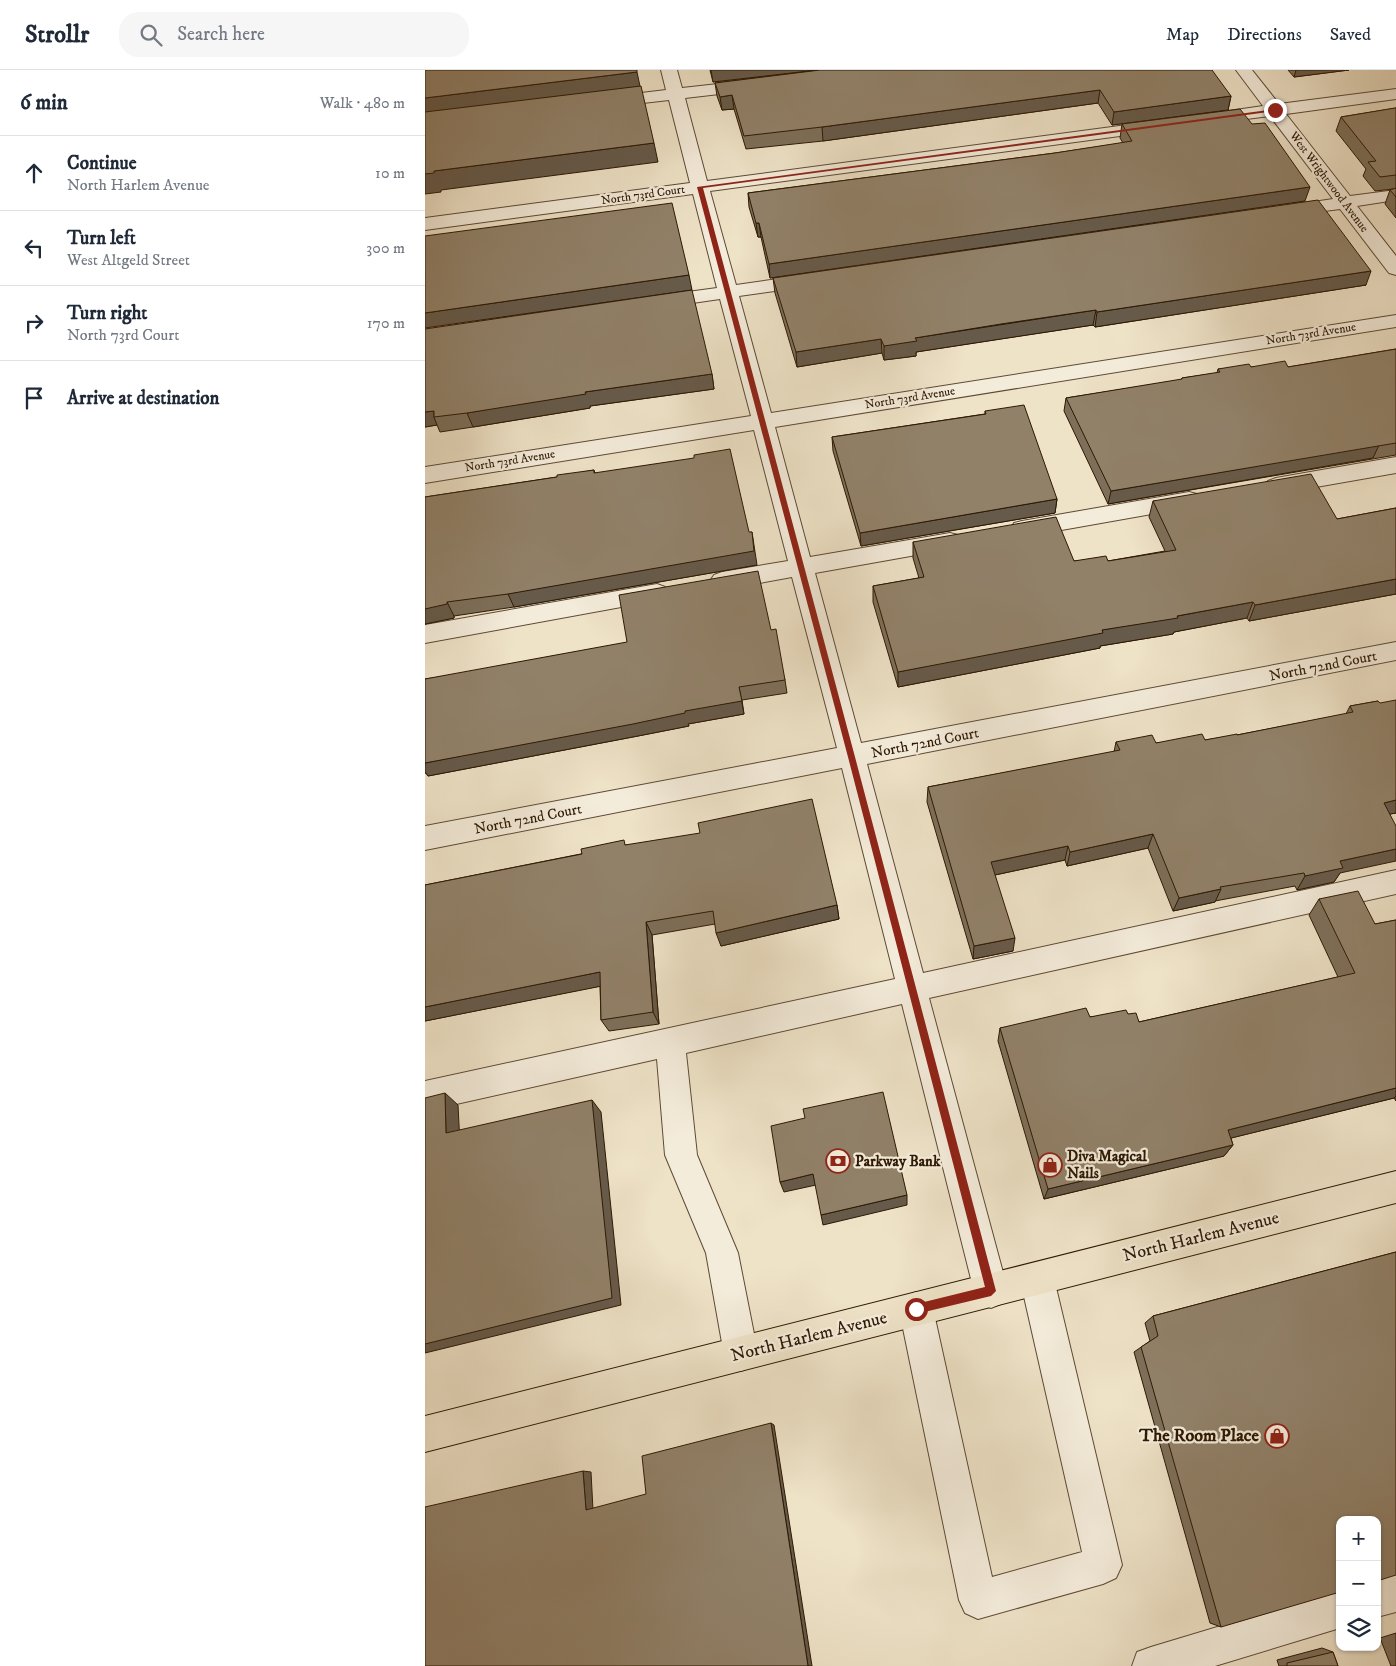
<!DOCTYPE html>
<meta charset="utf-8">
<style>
:root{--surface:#fff;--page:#f6f6f7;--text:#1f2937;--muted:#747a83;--line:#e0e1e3}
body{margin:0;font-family:"IM FELL DW Pica",serif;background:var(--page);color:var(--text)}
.controls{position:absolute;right:15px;bottom:15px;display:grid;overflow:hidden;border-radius:10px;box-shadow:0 1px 4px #0004}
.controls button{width:45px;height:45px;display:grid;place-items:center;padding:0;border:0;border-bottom:1px solid var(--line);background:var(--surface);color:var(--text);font:25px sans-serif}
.stop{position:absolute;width:15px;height:15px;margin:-11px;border:4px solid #8f2418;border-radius:50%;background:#fff}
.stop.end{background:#8f2418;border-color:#fff;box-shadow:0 1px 5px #0008}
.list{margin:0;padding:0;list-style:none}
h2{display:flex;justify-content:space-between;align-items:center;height:65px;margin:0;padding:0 20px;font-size:21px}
h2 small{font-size:16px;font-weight:400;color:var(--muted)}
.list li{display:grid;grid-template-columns:32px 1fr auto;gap:15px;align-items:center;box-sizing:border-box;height:75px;padding:0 20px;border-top:1px solid var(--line)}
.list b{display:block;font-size:19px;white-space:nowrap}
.list p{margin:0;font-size:16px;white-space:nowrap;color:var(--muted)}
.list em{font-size:16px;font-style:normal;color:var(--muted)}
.icon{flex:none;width:28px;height:28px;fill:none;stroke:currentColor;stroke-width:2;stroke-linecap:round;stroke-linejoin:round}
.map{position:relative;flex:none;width:971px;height:1596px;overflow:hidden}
header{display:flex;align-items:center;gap:30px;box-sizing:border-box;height:70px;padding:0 25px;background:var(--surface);border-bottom:1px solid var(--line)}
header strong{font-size:24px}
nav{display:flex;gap:28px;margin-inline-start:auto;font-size:18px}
.search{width:350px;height:45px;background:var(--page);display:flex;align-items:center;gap:12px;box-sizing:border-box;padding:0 18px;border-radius:20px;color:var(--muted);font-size:19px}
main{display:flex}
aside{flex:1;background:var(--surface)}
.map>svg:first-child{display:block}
</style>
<header>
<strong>Strollr</strong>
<div class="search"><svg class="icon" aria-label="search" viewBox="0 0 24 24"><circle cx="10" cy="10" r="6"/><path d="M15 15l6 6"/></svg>Search here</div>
<nav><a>Map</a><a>Directions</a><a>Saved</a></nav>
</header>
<main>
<aside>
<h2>6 min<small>Walk · 480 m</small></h2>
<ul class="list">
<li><svg class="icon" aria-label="ahead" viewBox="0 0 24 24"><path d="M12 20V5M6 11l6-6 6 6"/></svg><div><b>Continue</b><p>North Harlem Avenue</p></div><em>10 m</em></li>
<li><svg class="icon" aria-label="left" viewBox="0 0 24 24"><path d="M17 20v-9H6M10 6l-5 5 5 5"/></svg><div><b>Turn left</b><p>West Altgeld Street</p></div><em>300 m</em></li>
<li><svg class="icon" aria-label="right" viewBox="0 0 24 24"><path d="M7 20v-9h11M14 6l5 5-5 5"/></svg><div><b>Turn right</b><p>North 73rd Court</p></div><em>170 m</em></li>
<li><svg class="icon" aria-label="arrive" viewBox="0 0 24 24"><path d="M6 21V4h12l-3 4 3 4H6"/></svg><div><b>Arrive at destination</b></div></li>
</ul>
</aside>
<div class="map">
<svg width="971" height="1596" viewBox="0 0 971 1596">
<rect width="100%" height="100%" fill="#eee2c7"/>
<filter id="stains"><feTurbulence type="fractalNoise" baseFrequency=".004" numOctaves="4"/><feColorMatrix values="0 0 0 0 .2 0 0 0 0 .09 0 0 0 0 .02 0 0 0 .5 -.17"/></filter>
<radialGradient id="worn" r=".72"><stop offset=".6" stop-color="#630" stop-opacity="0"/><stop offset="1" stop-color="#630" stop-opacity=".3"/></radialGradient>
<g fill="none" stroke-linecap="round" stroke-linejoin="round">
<g stroke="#5d4a34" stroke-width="2">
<path id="minor" d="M236,0H252L257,18L329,10L335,11L337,15L335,19L329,20L260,28L282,111L732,51L738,52L741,56L738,60L732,61L285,121L311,215L386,204L393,206L396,210L393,214L386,216L314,226L346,343L971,245V257L350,357L385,487L525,463L533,465L536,471L533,477L525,479L390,503L436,673L971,572V590L442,694L498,903L971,800V824L504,928L583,1221L578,1233L566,1238L554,1233L549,1221L477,934L261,983L272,1085L313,1183L333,1284L328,1296L316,1301L304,1296L299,1284L281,1183L240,1085L232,989L0,1041V1011L470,909L417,698L0,780V756L412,678L367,507L297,520L289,517L285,511L289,505L297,502L363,491L329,360L0,413V397L326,346L295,229L233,238L226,236L223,232L226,228L233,226L292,218L268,124L0,160V148L265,113L244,30L183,37L177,36L175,32L177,28L183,27L241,20Z
M811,0H827L854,34L971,19V29L861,44L925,126L971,120V130L932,136L971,186V205L964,203L915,139L861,146L855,145L852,141L855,137L908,129L845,46L782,54L776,53L773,49L776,45L838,36Z
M971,387V403L851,424L843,421L840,416L843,411L851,408Z
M764,422L772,424L775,430L772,436L597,467L589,465L586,459L589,453L597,451Z
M232,514L240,517L244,523L240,529L0,573V555Z
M612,1192L624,1197L629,1209L697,1495L691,1508L678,1514L553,1549L540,1543L534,1530L474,1239L479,1227L491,1222L503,1227L508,1239L567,1507L657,1482L595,1209L600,1197Z
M971,1504V1542L952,1547V1509Z
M915,1520V1558L790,1596H707L712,1582L726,1577Z"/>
</g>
<g stroke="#2d1803" stroke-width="2">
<path id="major" d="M971,1101V1133L0,1382V1346Z"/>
</g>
<use href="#minor" fill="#f4ecdb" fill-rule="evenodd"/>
<use href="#major" fill="#eee2c7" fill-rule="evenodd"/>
</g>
<path fill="#7d6f5a" stroke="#2d1803" d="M285,0H393L288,12Z
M395,0L806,26L803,40L687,55L673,33L398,71L321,79L309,39L297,40L292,26L290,13Z
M863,0H924L869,7Z
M971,38V148L960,134L965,120L968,119L950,121L938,106L941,99L911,61L916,47Z
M697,54L880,131L345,208L336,167H333L324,137L323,123L630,83L698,73L695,68Z
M348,208L941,215L670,257L668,255L575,269L491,282V286L459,290L457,283L372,297L350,223Z
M0,259L287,304L289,319L165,336V338L48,357L15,362L12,355L0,357Z
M971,279V385L683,434L639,341L641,328L756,310L757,308L792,303L793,299L826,297H863Z
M560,341L632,429L630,443L436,476L408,381L407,367L560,344Z
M169,400L170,403L332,495L89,537L29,546V548L0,554V427L132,407Z
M728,431L912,449L971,438V524L824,551L822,548L749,562L748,564L675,576V578L473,617L448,532V516L494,508L488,488V472L649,491H683L740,481L724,447Z
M346,560L360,610L362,623L317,630L319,644L263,654L264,656L213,666L3,706L1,703H0V609Z
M953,631L971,743L965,744L915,803L909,812L872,820L870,816L790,831V832L748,841L723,778L642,796L640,790L570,805L588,881L548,889L502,732L503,717L689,682L691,672L731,673L780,670L812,665L921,644L925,636Z
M201,775L412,835L414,849L296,876L290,854L227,865L234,954L184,961L176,950L175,916L0,951V815Z
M894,829L950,854L971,850V1031L969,1028L806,1068L808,1075L799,1086L619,1129L573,971L575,958L665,947L703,944L714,952L913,907L884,845Z
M971,1182L796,1557L785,1553L709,1282L725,1271L720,1253L728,1246Z
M971,1563V1596H966L955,1568Z
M897,1578L908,1582L913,1596H854L852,1590Z"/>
<path fill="#665a4a" stroke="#2d1803" d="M286,0H393L288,12Z
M871,0H924L869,7Z
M212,2L216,21L0,48V28Z
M675,20L673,33L398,71L397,57Z
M307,25L309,39L297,40L295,27Z
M806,26L803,40L687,55L689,42Z
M229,73L233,92L16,120V122L0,124V104L9,101Z
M885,117L880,131L345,208L344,194Z
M331,153H334L336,167H333Z
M946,201L941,215L670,257L672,242Z
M264,205L267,220L0,258V243Z
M671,240L668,255L491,282V286L459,290V276L490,268Z
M456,269L457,283L372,297L371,282Z
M287,304L289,319L165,336V338L48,357L42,343L160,322Z
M9,341V347L12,355L0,357V342Z
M954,375L948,388L683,434L686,421Z
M632,429L630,443L436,476L435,463Z
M327,462L332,495L89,537L83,524Z
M971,509V524L824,551L830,535Z
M22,532L29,546V548L0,554V539Z
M828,532L822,548L749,562L748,564L675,576V578L473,617V602L677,560Z
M314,617L319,644L263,654L264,656L213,666L3,706L1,703H0V693L260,641Z
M971,730V743L949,747L959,733Z
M728,764L723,778L642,796L645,782Z
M643,776L640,790L565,806L566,792Z
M971,779V791L915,803L909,812L872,820L880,806L915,791Z
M796,819L790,832L748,841L754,828Z
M412,835L414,849L296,876L291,863Z
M221,852L227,865L234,954L228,942Z
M590,868L588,881L548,889L549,876Z
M175,902L182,915L0,951V937Z
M971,1018V1026L969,1028L794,1071L803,1060Z
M20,1023L33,1035L35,1074L21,1063Z
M167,1030L176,1042L196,1235L0,1283V1274Z
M808,1075L799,1086L619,1129L623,1119Z
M388,1104L391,1115L359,1122L355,1112Z
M482,1125V1135L398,1155L396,1145Z
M346,1353L349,1355L387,1596H383Z
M158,1401L166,1402L168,1440H161Z"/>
<path fill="#918169" stroke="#2d1803" d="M0,0H212V2L0,28Z
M395,0H787L806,26L689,42L675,20L397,57L319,66L307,25L295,27L290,13Z
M216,16L229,73L9,101V103L0,104V42Z
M970,38H971V105L955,107L943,92L951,91L916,47Z
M815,39L827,54L840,53L885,117L344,194L334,153H331L323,123L630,83L707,71L697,54Z
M971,118V127L965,120Z
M893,130L946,201L672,242L671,240L576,254L490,268L492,271L459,276L456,269L371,282L348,208Z
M247,133L264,205L0,243V166Z
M267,220L287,304L160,322L161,324L42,343L9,347V341L0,342V259Z
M971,279V373L686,421L641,328L757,309V308L795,302L793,299L824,294L826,297L860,291L863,297Z
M599,335L632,429L435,463L407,367L561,344L560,341Z
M305,379L324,462H327L329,481L83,524L22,532V534L0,539V427L132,407V405L169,400V403L269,388V385Z
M886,404L912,449L971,438V509L830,535L828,532L752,546L753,548L677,560L678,563L473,602L448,516L499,507L488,472L631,447L649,491L681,486L683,491L751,480L728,431Z
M333,501L346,560L351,559L360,610L314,617L317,631L260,641V643L208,654L0,693V609L202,572L194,525Z
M971,630V730L959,733L971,756V779L915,791L918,798L880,806L879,803L795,817L796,819L754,828L728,764L645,782L643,776L566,792L590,868L549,876L503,717L695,680L691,672L727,665L731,673L777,664L780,670L812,664V665L928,642L925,636L953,631L955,633Z
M387,729L412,835L291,863L288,841L221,852L228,942L176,950L175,902L0,937V815L157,784L156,779L199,770L200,775L275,763L273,753Z
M933,821L950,854L971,850V1018L803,1060L808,1075L623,1119L575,958L661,938L665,947L701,940L703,944L711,943L714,952L930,903L894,829Z
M458,1022L482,1125L396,1145L388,1104L355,1112L346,1056L380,1048L378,1039Z
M20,1023L21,1063L167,1030L187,1228L0,1274V1028Z
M971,1182V1505L952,1511V1450H915V1522L796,1557L716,1277L733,1266L728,1246Z
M346,1353L383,1596H0V1437L158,1401L161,1440L221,1424L217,1386Z
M908,1582L913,1596H862V1593Z"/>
<path fill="#8f2418" d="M850,39L851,41L278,118L430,687L571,1221L566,1226L491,1244L486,1239L491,1234L560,1217L423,687L272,117Z"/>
<defs>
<g id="bank-ring" transform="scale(1.25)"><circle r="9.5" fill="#f4ecdb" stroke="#8f2418" stroke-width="1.5"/><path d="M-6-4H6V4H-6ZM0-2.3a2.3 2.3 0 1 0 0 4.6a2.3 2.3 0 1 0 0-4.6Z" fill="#8f2418"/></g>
<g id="shop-ring" transform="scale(1.25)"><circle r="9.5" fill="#f4ecdb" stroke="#8f2418" stroke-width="1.5"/><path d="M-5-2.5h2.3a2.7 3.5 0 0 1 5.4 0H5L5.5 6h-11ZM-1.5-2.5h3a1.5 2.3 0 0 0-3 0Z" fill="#8f2418"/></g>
</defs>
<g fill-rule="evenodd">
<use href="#bank-ring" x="413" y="1091"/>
<use href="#shop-ring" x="625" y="1095"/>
<use href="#shop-ring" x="852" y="1366"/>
</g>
<g text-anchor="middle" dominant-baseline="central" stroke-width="4.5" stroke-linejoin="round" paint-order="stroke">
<g font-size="12" fill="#2d1803" stroke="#f4ecdb">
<text transform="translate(904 112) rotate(53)">West Wrightwood Avenue</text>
<text transform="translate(218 125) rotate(-8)">North 73rd Court</text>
<text transform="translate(886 264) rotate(-9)">North 73rd Avenue</text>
<text transform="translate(485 328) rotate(-9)">North 73rd Avenue</text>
<text transform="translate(85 391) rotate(-9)">North 73rd Avenue</text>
</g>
<g font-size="15" fill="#2d1803" stroke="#f4ecdb">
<text transform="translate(898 596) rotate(-11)">North 72nd Court</text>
<text transform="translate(500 673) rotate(-11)">North 72nd Court</text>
<text transform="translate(103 749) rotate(-11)">North 72nd Court</text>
</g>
<g font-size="15" font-weight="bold" fill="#2d1803" stroke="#f4ecdb" text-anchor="start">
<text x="642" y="1086">Diva Magical<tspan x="642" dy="17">Nails</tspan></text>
<text x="430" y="1091">Parkway Bank</text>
</g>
<g font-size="18" fill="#2d1803" stroke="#f4ecdb">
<text transform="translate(776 1167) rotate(-14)">North Harlem Avenue</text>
<text transform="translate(384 1267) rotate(-14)">North Harlem Avenue</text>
</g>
<g font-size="18" font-weight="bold" fill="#2d1803" stroke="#f4ecdb" text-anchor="end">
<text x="834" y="1366">The Room Place</text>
</g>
</g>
<rect width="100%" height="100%" filter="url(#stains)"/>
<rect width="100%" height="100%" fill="url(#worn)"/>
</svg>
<div class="controls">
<button>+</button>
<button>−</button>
<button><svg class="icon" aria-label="layers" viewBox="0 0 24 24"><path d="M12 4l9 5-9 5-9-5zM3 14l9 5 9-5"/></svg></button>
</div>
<div class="stop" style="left:491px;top:1239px"></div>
<div class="stop end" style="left:850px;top:40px"></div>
</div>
</main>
